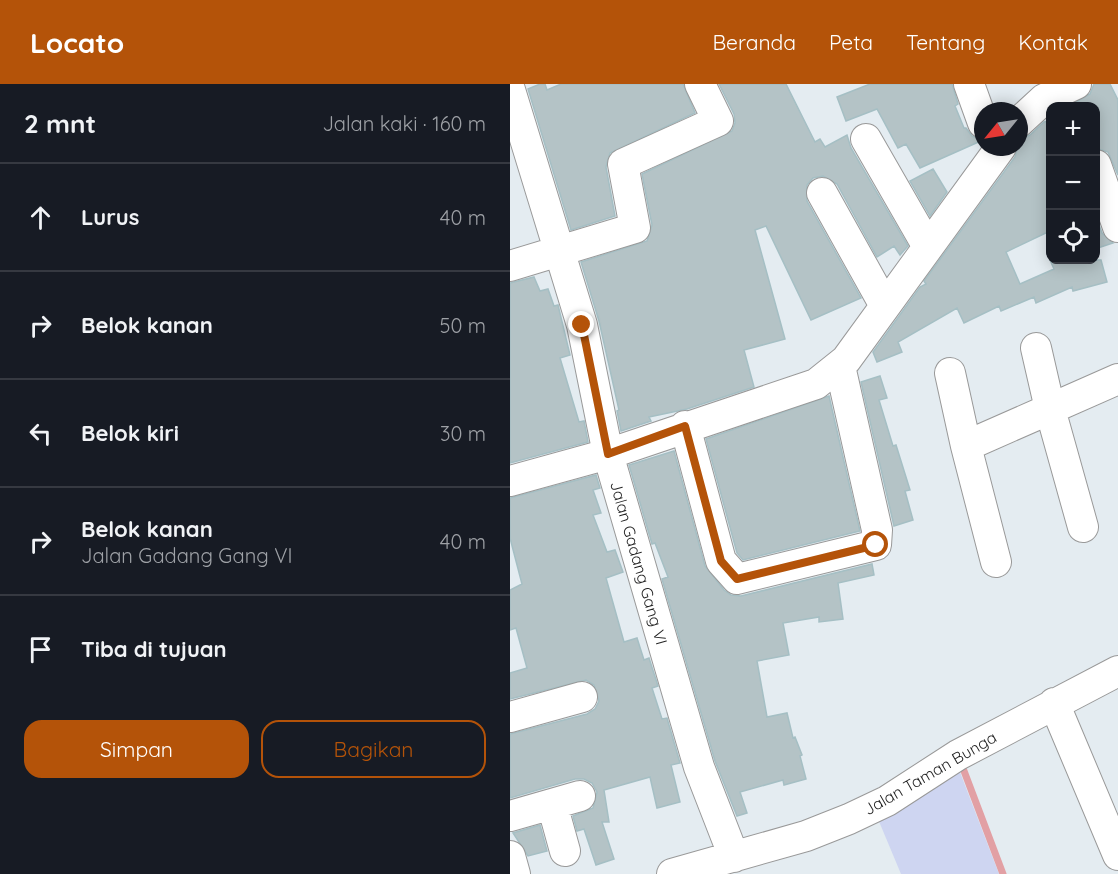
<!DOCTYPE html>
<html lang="id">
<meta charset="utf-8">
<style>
:root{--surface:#171b24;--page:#242831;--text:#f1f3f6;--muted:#9ea1a6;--line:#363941;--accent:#b45309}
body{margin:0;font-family:Quicksand,sans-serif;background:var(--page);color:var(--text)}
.controls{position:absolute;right:18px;top:18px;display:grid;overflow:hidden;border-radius:12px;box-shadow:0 3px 15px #0003}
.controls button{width:54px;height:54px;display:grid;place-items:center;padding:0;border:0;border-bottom:2px solid var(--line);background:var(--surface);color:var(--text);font:30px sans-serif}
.compass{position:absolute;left:464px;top:18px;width:54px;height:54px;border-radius:50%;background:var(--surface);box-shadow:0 3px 15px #0003;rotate:240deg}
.stop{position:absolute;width:18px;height:18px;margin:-14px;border:4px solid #b45309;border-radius:50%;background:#fff}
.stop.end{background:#b45309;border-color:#fff;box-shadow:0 2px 6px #0008}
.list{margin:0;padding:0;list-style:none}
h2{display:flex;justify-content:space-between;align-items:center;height:78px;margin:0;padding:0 24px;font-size:26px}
h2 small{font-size:20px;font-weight:400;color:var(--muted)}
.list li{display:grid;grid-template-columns:39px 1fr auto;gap:18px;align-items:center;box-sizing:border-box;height:108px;padding:0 24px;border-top:2px solid var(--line)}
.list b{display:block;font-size:22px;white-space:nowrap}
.list p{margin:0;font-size:20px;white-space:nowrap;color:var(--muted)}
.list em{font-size:20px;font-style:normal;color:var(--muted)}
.actions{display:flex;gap:12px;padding:18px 24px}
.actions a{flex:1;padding:14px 0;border:2px solid var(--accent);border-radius:18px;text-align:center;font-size:21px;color:var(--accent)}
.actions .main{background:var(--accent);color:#fff}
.icon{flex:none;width:33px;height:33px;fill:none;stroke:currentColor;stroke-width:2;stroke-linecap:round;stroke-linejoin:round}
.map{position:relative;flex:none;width:608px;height:790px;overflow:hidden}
header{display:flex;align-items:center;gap:36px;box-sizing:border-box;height:84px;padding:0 30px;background:var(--accent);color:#fff}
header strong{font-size:28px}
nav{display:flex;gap:33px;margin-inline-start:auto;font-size:21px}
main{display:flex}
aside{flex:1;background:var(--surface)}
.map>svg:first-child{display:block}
</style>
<header>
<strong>Locato</strong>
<nav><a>Beranda</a><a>Peta</a><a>Tentang</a><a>Kontak</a></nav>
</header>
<main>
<aside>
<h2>2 mnt<small>Jalan kaki · 160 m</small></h2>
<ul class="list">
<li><svg class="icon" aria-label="ahead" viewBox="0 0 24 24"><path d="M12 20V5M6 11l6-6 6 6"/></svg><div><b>Lurus</b></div><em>40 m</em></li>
<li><svg class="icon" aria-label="right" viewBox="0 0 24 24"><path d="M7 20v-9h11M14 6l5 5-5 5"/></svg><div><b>Belok kanan</b></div><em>50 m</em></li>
<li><svg class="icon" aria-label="left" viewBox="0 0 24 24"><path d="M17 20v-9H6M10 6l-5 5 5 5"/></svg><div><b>Belok kiri</b></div><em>30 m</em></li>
<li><svg class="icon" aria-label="right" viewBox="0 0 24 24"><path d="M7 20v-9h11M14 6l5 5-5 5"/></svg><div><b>Belok kanan</b><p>Jalan Gadang Gang VI</p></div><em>40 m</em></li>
<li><svg class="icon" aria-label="arrive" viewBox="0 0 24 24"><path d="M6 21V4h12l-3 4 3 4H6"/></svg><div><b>Tiba di tujuan</b></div></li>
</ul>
<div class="actions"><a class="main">Simpan</a><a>Bagikan</a></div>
</aside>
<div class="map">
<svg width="608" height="790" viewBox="0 0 608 790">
<rect width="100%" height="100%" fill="#e4ecf1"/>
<path fill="#ced5f1" d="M448,683L489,790H391L368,735Z"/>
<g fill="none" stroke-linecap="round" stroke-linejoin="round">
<path stroke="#e2a0a4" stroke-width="7" d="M451,679L493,790"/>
</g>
<path fill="#b4c3c6" stroke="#a5bfc4" stroke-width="1.5" d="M30,0H35L37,6L51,0H173L185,29L100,69L96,83L105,132L61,146L18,5Z
M209,0H276L305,58L310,55L315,63L337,51L341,64L398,162L390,171L384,162L367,173L327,100L313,92L303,94L297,101V117L351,214L301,236L256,142L245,146L275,255L234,266L244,303L177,325L139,333L141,337L111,347L107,327L109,326L89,237L71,178L137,157L142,141L132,90L222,47L225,39L224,30Z
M360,0H442L448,20L445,22L454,44H456L462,52L473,56L410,84L396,60L388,64L367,25L336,37L327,13Z
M584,0H600L608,16V91L598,68L585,64V22H559L580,10Z
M540,37V147L496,168L510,200L544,185L540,176H591L597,198L563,207L562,203L526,219L524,213L491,227L489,222L454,239L447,224L388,258L392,268L367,278L363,268L410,203L416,200L414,197L505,73L509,55L520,51L534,38Z
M423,85L437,108L420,132L400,97Z
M585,131L592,149L603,159L585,165Z
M24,193L30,207L38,205L44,222L48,221L60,271L50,274L69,338L74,337L78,358L0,379V199Z
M370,292L377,314L369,316L383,362L386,361L400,406L395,407L403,436L384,442L351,298Z
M319,312L350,447L233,476L227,469L196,355Z
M164,367L195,482L214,506L221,511L231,512L362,480L364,491L328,499L333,535L309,538V533L273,539L279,571L247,577L257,633L277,629L283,654L285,653L292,671L290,672L296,695L274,701L273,696L230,708L237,729L227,732L205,677L152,495L158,493L145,459L142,460L119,381Z
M86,391L90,404L83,406L91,429L83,431L97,468L105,466L113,488L96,494L114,558L127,554L134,576L139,574L148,602L142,604L152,635L157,634L170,679L161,681L170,718L147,724L140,693L94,706L99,738H92L104,775L86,781L74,745L67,747L63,732L83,724L87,708L82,699L74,695H65L0,714V650L77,630L85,625L89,617L84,601L76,596L0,615V589L17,584L6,544L0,546V506L12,500L0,454V414Z
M30,741L37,767L18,772L3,749Z"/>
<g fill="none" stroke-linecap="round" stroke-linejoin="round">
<g stroke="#999" stroke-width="32">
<path id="minor" d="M459,0L473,39
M0,6L72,241L98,370L189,683L224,773
M509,38L534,15L566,0
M356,55L418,163
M586,81L608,143
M312,109L375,222
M0,182L125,144L113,80L208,37L190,0
M440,289L456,362
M175,342L211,477L227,495L366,461L367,446L330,282
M0,397L98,370L306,300L336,276L491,63
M573,443L540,325L608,295
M486,478L456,362L540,325L526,264
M544,619L608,771
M0,633L72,613
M42,720L55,767
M0,732L70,712
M0,772L5,790
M162,790L296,752L339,735L377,717L448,671L608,587"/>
</g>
<use href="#minor" stroke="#fff" stroke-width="30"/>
</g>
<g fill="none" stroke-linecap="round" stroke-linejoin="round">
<path stroke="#b45309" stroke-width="8" d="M72,241L98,370L175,342L211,477L227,495L366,461"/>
</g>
<g text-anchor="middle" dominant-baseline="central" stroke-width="5" stroke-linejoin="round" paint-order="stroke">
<g font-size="16" fill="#1f1f1f" stroke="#fff">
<text transform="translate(129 479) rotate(74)">Jalan Gadang Gang VI</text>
<text transform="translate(420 689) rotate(-30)">Jalan Taman Bunga</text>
</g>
</g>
</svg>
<div class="controls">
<button>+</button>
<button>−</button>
<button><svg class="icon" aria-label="locate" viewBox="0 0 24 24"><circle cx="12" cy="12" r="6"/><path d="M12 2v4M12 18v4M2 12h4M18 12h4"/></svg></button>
</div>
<svg class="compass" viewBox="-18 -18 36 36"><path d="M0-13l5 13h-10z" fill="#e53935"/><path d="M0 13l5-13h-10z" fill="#9ea1a6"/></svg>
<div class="stop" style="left:366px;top:461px"></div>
<div class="stop end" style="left:72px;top:241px"></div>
</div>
</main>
